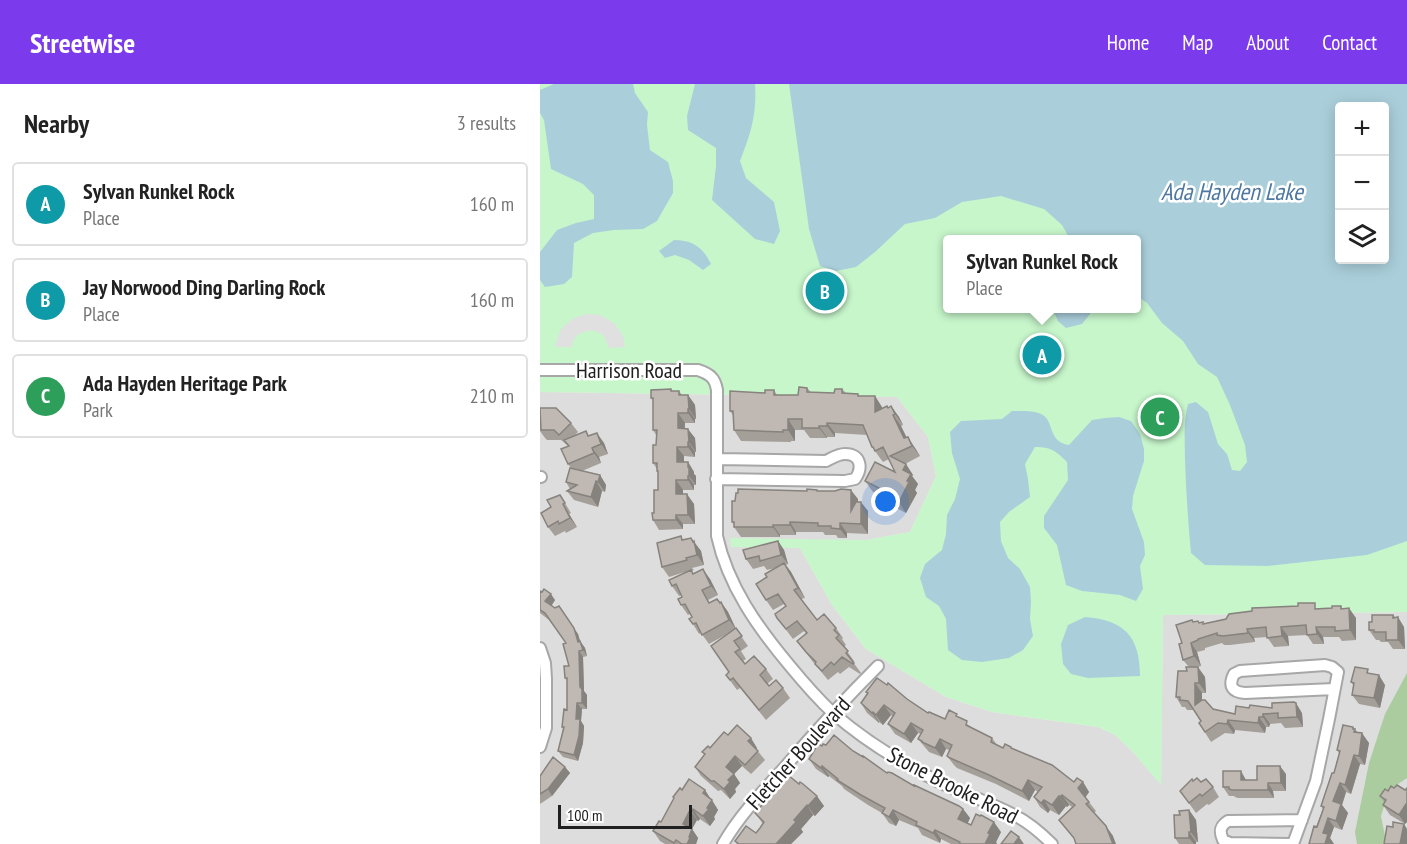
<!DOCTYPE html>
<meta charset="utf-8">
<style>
:root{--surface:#fff;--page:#f6f6f6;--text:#222;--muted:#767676;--line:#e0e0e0;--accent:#7c3aed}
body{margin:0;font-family:"PT Sans Narrow",sans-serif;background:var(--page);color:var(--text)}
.controls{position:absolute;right:18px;top:18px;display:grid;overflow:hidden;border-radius:6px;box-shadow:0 3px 15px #0003}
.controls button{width:54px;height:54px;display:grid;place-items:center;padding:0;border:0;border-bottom:2px solid var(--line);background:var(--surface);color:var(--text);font:30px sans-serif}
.scale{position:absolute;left:18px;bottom:15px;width:134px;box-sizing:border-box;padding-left:6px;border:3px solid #202020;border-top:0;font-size:16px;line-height:21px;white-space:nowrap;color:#202020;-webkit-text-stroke:4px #fff;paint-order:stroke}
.you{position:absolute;left:346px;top:418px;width:21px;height:21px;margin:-15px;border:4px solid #fff;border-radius:50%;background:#1a73e8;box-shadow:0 0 0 9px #1a73e833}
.badge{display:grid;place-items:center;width:39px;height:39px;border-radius:50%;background:var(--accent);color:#fff;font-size:20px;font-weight:700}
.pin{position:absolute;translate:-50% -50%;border:3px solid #fff;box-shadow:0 2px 6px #0006}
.popup{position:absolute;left:403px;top:151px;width:198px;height:78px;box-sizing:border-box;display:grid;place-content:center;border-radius:6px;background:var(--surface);filter:drop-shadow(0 2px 4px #0005);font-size:20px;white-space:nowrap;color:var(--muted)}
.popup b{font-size:22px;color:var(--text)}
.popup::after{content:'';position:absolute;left:50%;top:100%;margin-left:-12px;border:12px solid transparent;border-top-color:var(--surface)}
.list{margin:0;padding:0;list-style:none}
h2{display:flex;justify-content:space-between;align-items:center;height:78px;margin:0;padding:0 24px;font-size:26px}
h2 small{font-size:20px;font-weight:400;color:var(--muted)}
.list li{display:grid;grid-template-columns:39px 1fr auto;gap:18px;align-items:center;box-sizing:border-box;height:84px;margin:0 12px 12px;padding:0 12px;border:2px solid var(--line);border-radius:6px}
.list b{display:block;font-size:22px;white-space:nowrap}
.list p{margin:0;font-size:20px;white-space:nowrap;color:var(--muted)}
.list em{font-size:20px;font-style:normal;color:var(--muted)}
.icon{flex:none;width:33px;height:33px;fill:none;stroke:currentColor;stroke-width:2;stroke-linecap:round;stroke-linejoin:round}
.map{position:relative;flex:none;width:867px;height:760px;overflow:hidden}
header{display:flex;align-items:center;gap:36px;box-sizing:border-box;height:84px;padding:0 30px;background:var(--accent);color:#fff}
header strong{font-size:28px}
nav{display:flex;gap:33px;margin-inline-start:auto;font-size:21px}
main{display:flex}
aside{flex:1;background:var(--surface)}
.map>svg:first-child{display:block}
</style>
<header>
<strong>Streetwise</strong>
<nav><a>Home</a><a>Map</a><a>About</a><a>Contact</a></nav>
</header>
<main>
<aside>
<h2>Nearby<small>3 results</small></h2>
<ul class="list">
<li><span class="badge" style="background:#0f9aa8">A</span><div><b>Sylvan Runkel Rock</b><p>Place</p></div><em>160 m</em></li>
<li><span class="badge" style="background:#0f9aa8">B</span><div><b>Jay Norwood Ding Darling Rock</b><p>Place</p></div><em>160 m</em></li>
<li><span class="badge" style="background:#2e9e5b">C</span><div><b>Ada Hayden Heritage Park</b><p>Park</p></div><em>210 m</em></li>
</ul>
</aside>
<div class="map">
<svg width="867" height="760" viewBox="0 0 867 760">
<rect width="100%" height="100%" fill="#f0ede7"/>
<path fill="#dedddd" d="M0,308L357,313L388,353L396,392L370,448L326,456L260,464L292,521L326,565L406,613L452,628L558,643L575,651L592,667L621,700L623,531L867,528V760H0Z"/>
<path fill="#abcc9e" d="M867,589V694L849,706L841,732L846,757L842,760H817L815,748L829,679L845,630Z"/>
<path fill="#c7f6cb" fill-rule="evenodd" d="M0,0H867V528L623,531L621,701L592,667L575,651L558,643L452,628L406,613L326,565L292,521L260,464L191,463L190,454L326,456L370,448L396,392L388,353L357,313L0,308ZM800,22H844V176H800ZM408,156H596V224H408Z"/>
<path fill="#e0e0e0" d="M47,230L60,231L74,239L83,252L85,263L69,264L65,254L62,250L52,246L41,249L36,252L33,257L32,263H15L20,247L24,242L34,234Z"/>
<path fill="#aacfdb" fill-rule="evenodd" d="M14,0H93L95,9L108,28L107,41L110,66L128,78L133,97V109L117,137L103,145L74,146L53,149L34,159L32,193L24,200L5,203L0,196V168L17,146L36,139L54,135V111L43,100L11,85L4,36L0,29V6Z
M155,0H215C217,30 211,49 200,77L206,94L234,118L240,147L234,160L215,155L172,116L176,82V64L148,46L147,32Z
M249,0H867V457L827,471L728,482L665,481L651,469C648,438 646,407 645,376C645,357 643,339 648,320L656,318L668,328L678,360L687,370L692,386L700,387L707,378L705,361L690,321L677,293L658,280L643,257L622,239L607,219L597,212L596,156L530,155L522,141L504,125L461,112L422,118L395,134L365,140L335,168L316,183L296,187L280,182L269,145ZM800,22H844V176H800Z
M134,156C152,156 163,163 171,180L163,186L149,176L135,171L125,174L119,167Z
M514,224H554V225L542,240L526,244L518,237L513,226Z
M472,327C480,327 493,326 501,330C515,336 507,358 529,361L552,336L565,334L579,333L591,337L600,350L604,365V377L593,412L592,425L604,458L605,471L600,482L603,505L596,517L580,511L542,507L526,501L517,461L504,444V432L528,396L527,378C516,367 511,363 495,363L485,380L488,395L490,413L469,428L460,438L461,457L468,474L480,485L490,503L491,518L490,535L493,552L483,566L469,574L442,578L422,576L408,566L406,535L399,522L386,513L380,494L385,480L402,466L406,450L407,431L415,415L420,395L412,369L410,348L421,337L462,335Z
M545,533C585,536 600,553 600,592L548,594L531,590L523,580L521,560L528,541Z"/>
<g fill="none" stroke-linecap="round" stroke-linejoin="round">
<g stroke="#a7a7a7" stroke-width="8">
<path id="lane" d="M288,214L295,192"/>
</g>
<g stroke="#a7a7a7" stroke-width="14">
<path id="street" d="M0,286H158C170,290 175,294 177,306V452C188,502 218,544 250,582C264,599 278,615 293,629C325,657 363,680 401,699C424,710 449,718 472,730C487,737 500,748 512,760
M0,393H1
M176,395L305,397L315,395C323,384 321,370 305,370C298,370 292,374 286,377L177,375
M0,564L5,579L6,595V644L0,663
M183,760C199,732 222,708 244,684C274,649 305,615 338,582
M753,760L776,697L789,635L798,588L792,583L785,581L700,587L694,590C688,602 692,608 705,609L794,605
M753,760L690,759L683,756C679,747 680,742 688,737L762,736"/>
</g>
<use href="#lane" stroke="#fff" stroke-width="5"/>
<use href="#street" stroke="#fff" stroke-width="10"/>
</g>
<path fill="#a59f9a" d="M267,304L271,308L294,309L302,305L306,309L318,310L319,312H335L342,324H348L351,322L359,333L363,341L361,342L366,354L375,364L380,372L365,380L373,391L372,392L378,400L375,406L377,409L366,429L345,418L340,411L333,408L325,397L355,388L349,375L343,378L340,374L332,363L327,351L295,349V353H287V354H270L264,346H255V357H251V358L201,357L194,346L193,331L190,327L225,309L234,306L237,311H258Z
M131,305L132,307H139L142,311H148L155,321L156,335H155V339H145V344L155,354L156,368H155V373L144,372V378H148L154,388V390L156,392V401H154V406H143V410L154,420L155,440H143V445L119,446L113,436L118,406V388L117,385L113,379L116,361V351L113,346V317L111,314Z
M0,324L31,339L38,348L35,351L46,347L49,352L64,359L68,370L59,373L61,379L42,387L60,391L66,401L65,408L62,407L58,423L34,416L27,407L30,405L26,398L31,384L28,380V362L21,356H7L5,354L0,347Z
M20,411L31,429L29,430L37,443L26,449L25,447L15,452L8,443L11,423Z
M318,415V418L328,427V450L307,449V454H298L296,451H285L283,448H256V451H240V453H201L194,443V441L192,438Z
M151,454L161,467L164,481L152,484L154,486L152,487L154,490L170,495L178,511L168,516L170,519L181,518L188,528L196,545L208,562L201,567L206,575L203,577L205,580L226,585L233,595L227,600L229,602L243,604L250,614L226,636L200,604L197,606L186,591L189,588V549L169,560L161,549L159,550L153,540L152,533L150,530L148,531L141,521L142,513L141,511L139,512L132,502L145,488L129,493L122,483L143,456Z
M238,457L244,466L248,480L246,481L251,488L265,514L261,515L277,536L296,544L303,554L302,555L306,561L304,563L314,577L313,578L321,589L320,590L309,583L300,590L298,588L288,596L273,578L257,557L266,549L264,547L253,555L237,534L246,522L244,520L233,526L226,516L227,493L236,484L227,486L224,482L213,485L206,475Z
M0,507L15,516L11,522L38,550L40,557L45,564L47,572L43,573L44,607L47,611V625H42L41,637L44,642L43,659L38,677L23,673L18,667L23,645L22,643L27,626V597L25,594L29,582L26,559L9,536L0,529Z
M801,522L802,524L816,534V556L802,557L799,553H783L784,560H773L767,551L748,552L749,562L734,563L727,553L714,554L715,558L690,561H684L682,559L665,564V566L657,568L661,582L657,583L665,593L666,609H662V616L673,625L695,630L762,629L763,643L745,644L741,639L730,640L729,643H726L725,649L695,646L694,650L685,649L671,658L659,639L661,637L655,626H647L645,623H642L636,613L649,583L643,576L642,559L652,536L654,538L658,537L660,539L663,538L664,540L779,525L792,524Z
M853,531L864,543L865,565H853L848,558H841L839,556H836L829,546L832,538Z
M830,589L845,601L840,624L819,620L812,611L813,601L811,598Z
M347,601L388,629L405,635L419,633L432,644L452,654L457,661L463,664L473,665L534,698H543L549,708L545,713L556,727L554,729L573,752L535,756L519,736L532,723L529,721L527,723L526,722L519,731L510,726L508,729L500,723L494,713L498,708L495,706L489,717L456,700L417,684L414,681L407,672L409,666L406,665L402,673L389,668L378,655L381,650L378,649L371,659L355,650L348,640L353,633L351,631L343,641L339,638V639L327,629L321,619L327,610L326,608Z
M813,643L818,649L829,659L825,681L820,680L811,710L806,708L802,721L808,729L802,746L794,743L790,754L794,760H769L783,725L781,722L794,689L799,669L797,666Z
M188,651L217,664L216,665L225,676L211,690L202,682L194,690L200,699L195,705L196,708L190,715L181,706L178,707L161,692L155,683L165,671L162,668Z
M286,661L313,667L347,689L374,702L423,725L430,734L427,740L431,741L461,748L456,758L457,760H411L401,755L400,759L382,751L378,744L359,736L356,742L349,739L342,729L328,721L304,705L302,702L289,692L288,693L276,685L269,675L282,662Z
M25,683L30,689L12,712L0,720V692Z
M746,690V707H733L734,714H698L695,713L694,712H689L683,703L706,696H717Z
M248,691L284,722L275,732L273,731L261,745L263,748L251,760H197L195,757L216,749L223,740L215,729Z
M653,697L661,698L673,703L679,713L669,721L667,720L656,729L640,707Z
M854,704L865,706L867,704V738L865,740L850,731L843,721L845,719L840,712L848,707Z
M142,706H165L178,726L174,733L175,735L170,742L160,735L158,737L157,736L152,745L158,754L156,760H125L120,757L113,747L121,738Z
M649,726L656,736L658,758H656V760H639L635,754Z"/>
<path fill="#86827d" d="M148,311L155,321L156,335L149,325Z
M335,312L342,323L343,339L335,328Z
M347,322L361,342L371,362L364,354Z
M351,322L359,333L363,341L355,330Z
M148,325L155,335V339L148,329Z
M138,329L145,339L144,354L138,344Z
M248,335L255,346V357L248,346Z
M287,339L295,349V353L287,342Z
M279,342L287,353V354L279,344Z
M148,345L155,354L156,368L149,358Z
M57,349L64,359L68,370L61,360Z
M368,353L375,364L380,372L372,362Z
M148,358L155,368V373L148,363Z
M137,363L144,372V388L137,378Z
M52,364L59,373L61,379L54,369Z
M148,378L154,388V390L156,392V401L149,392Z
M366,380L373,391L372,392L378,400L375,406L377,409L366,429L359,418L363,386Z
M60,391L66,401L65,408L58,398Z
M148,392L154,401V406L148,396Z
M136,396L143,406V420L136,410Z
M56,397L62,407L58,423L51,413Z
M311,406L318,415V436L311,427Z
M147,410L154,420L155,440L148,431Z
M321,418L328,427V450L321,440Z
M23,420L29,430L37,443L30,434Z
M136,431L143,440V445L136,436Z
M250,438L256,448V451L250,441Z
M300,439L307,449V454L300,445Z
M233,441L240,451V453L233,443Z
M151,454L161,467L164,481L157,471Z
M238,457L244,466L248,480L241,471Z
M244,479L251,488L265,514L258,504Z
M163,485L170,495L178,511L171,502Z
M11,510L15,516L10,524L5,517Z
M181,518L188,528L196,545L189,536Z
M19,522L38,550L42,564L38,558Z
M809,524L816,534V556L810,546Z
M853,531L858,537V533L864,543L865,565L858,556Z
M741,543L748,552L749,562L742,552Z
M776,543L783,553L784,560L777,550Z
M707,545L714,554L715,558L708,549Z
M40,557L45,564L47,572L43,566Z
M651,559L657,568L661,582L654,572Z
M39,567L43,573L44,607L47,611V625L42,619L40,603Z
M658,583L665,593L666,609L659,599Z
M839,591L845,601L840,624L834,614Z
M655,599L662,609V631L655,621Z
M37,619L42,625L41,637L44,642L43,659L38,677L34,671Z
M756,619L762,629L763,643L757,633Z
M344,621L351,631L343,641L336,631Z
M333,628L339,638V639L332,629Z
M723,630L730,640L729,643L723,633Z
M719,633L726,643L725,649L718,639Z
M688,636L695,646L694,650L687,640Z
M371,639L378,649L371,659L364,650Z
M813,643L821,654L822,649L829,659L825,681L819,672L821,657L813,645Z
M211,654L217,664L215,667L208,657Z
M400,655L406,665L402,673L395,664Z
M814,671L820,680L811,710L805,701Z
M195,672L202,682L194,690L200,699L195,705L196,708L190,715L184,705L188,696L186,683Z
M282,682L289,692L288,693L281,684Z
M740,682L746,690V707L741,699Z
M25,683L30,689L12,712L8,705Z
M701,687L706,696H701Z
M488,696L495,706L489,717L482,707Z
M543,698L549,708L545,714L538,704Z
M728,699L733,707L734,714L728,706Z
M800,699L806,708L802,721L808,729L802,746L796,737L793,717Z
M165,706L171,716L163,709Z
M522,711L529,721L527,723L520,713Z
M277,712L284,722L275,732L268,722Z
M519,712L526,722L519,731L512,721Z
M172,716L178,726L174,733L175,735L170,742L163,732L167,724Z
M504,716L510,726L508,729L501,719Z
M866,720L867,722V738L865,740L859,731Z
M267,721L273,731L261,745L263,748L251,760H236L254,736Z
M153,725L160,735L158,737L152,727Z
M423,725L430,734L425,745L418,735Z
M150,726L157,736L152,745L158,754L156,760H147L143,740Z
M353,726L359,736L356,742L349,733Z
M649,726L656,736L658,758L651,748Z
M788,734L794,743L790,754L794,760H785L783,749Z
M454,738L461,748L456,758L457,760H445L448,749Z
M864,740L867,745V760H860Z
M566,742L573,752L576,760H573Z
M395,746L401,755L400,759L393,749Z
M649,748L656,758V760H654L649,754Z
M479,753L484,760H474Z"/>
<path fill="#c0b9b3" stroke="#86827d" stroke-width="1.5" d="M259,303L267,304V308L294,309L295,305H302V309L318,310V312H335V328L347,322L348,324L351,322L355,330L353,331L364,354L368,353L372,362L350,372L366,380L363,386L371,390L367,397L369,398L359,418L337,407L339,404L325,397L335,378L355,388L343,363L335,367L333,363H332L323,341L287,339V342H279V344H262V335H248V346H243V348L194,346L193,327H190V307L225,309V306H234V311H258Z
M131,305V307H139V311H148L149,325H148V329H138V344L148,345L149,358H148V363H137V378H148V383H149V392H148V396H136V410H147L148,431H136V436H113L112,429H114V406H118V387H117V379H113V361H116L117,346H113V314H111V306Z
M0,324H16L31,339L19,351L14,346H1Z
M46,347L48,352L57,349L61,360L52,364L54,369L28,380L21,365L29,362L24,356Z
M30,384L60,391L58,398L56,397L51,413L27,407L37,401L26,398Z
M198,405L267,407V405L277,406V407H295L301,405L311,406V427L316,418H321V440L300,439V445L291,444V442H278V439L250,438V441H233V443H194V438H192V417H195L196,409H198Z
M20,411L25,419L23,420L30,434L19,440L18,437L8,443L1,429L11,423L7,416Z
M141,452L142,456L151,454L153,458L154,457L157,471L146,474L147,476L122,483L117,459Z
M238,457L241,471L220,477L219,472L206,475L203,466Z
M244,479L258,504L254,506L277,536L284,530L296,544L294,546L299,551L296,554L308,567L306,569L314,579L313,580L302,573L294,581L291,578L282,587L275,580L276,578L266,568L257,557L267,549L257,537L246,545L237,534L235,530L246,522L238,510L226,516L216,500L227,493L225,490Z
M163,485L171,502L162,506L169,519L177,515L180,519L181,518L189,536L162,551L156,539L153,540L149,535L152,533L145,520L141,521L138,515L142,513L136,500L132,502L129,496L151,486L153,490Z
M4,505L11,510L5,517L15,524L19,522L34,544L38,558L40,557L43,566L39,567L40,603L42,605V619H37L36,635H40L39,652L34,671L18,667L24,643H22L24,625L27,626V594H25L24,582H29L23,560L26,559L5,529L0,526V507L2,508Z
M758,519H775V525L792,524V522H801V525L809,524L810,546L795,547V543H776L777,550L767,551L766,541L741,543L742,552L727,554L726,543L707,545L708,549L683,552L677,551V549L658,555V556L651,559L654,572L643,576L639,560L642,559L636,541L652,536L653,538L658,537L659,539L663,538V540L686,535L689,530L712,527V524L758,522Z
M832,531H853V534L858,533V556H846V548H834V546H829V538H832Z
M196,544L202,552L194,557L200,565L195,568L205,580L214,572L226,585L220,591L229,602L236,596L243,604L219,626L193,594L190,596L186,591L189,588L171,562Z
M646,583H658L659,599H655V621L662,616H665L673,625L695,630L696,622L709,624L710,621L732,624V619L754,618L756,619L757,633L738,634V629L723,630V633H719L718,639L688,636L687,640L678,639L665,648L659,639L661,637L648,617L640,616V613H636L638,587H647Z
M815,583L828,585L827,589L839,591L834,614L812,611L814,599L811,598Z
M337,594L347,601L348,599L367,615L388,629L389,628L405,635L409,626L417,630L416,632L427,637L426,641L452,654L451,658L463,664L465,660L471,663V664L512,681L534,698L537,694L543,698L538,704L549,718L546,720L566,742L573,760H536L534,754L519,736L535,721L522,711L520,713L519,712L512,721L504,716L501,719L494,713L502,703L488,696L482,707L449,691L410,674L407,672L412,661L400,655L395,664L382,658V657L378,655L383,646L371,639L364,650L348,640L355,629L344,621L336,631L333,628L332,629L321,619L328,609L326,608Z
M197,641L211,654L208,657L218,667L205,681L195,672L186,683L194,690L188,696L190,698L184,705L174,697H171L155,683L165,670L162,668L168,662L170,664L184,648L188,651Z
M803,641L813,643V645H815L814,648L822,649L819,672L814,671L805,701L800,699L793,717L801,720L796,737L788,734L783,749L788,750L785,760H769L774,742L777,743L784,723L781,722L792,689H794L800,667L797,666Z
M294,651L313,667L323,673V672L347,689L348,688L352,689L374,702V701L419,722L423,725L418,735L431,741L436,730L440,732L441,731L454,738L448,749L450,750L445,760H419L420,758L395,746L393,749L376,741L377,738L353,726L349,733L342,729L345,724L321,711L297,696L298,695L282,682L281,684L269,675L278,660L282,662L283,660L286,661Z
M13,673L25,683L8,705L0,710V692Z
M717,682H740L741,699H728V706H692L689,705V703H683V687H701V696H717Z
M248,691L259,700L260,698L263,700L277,712L268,722L267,721L254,736L256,738L236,760H199L195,757L206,742L216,749L220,744L224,738L215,729Z
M657,694L661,698L666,695L673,703L662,712L660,710L649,719L640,707L652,695L653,697Z
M149,695L165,706L163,709L172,716L167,724L169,725L163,732L153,725L152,727L150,726L143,740L152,745L149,753L150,754L147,760H142L136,756L134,759L113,747L119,737L121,738L134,714L133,713L140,704L142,706Z
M857,701L865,706L867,704V720H866L859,731L843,721L846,716L840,712L845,705L848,707L851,702L854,704Z
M649,726L651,748H649V754H635L634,731H640L639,727Z
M853,738L864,740L860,760H844L847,742L853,743Z
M471,747L479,753L474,760H461Z"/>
<g text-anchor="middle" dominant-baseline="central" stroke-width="5" stroke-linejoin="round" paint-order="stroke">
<g font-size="22" fill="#202020" stroke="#fff">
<text x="89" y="286">Harrison Road</text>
<text transform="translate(258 669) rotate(-48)">Fletcher Boulevard</text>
<text transform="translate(413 701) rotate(27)">Stone Brooke Road</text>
</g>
<g font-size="24" font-style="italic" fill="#4e78a2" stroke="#fff">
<text x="692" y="107">Ada Hayden Lake</text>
</g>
</g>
</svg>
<div class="controls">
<button>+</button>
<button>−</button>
<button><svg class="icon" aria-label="layers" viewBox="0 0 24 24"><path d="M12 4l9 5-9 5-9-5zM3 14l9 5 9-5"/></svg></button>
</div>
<div class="scale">100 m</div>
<div class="you"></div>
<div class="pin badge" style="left:502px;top:271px;background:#0f9aa8">A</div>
<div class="popup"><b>Sylvan Runkel Rock</b>Place</div>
<div class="pin badge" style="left:285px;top:207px;background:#0f9aa8">B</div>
<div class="pin badge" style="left:620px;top:333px;background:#2e9e5b">C</div>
</div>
</main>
